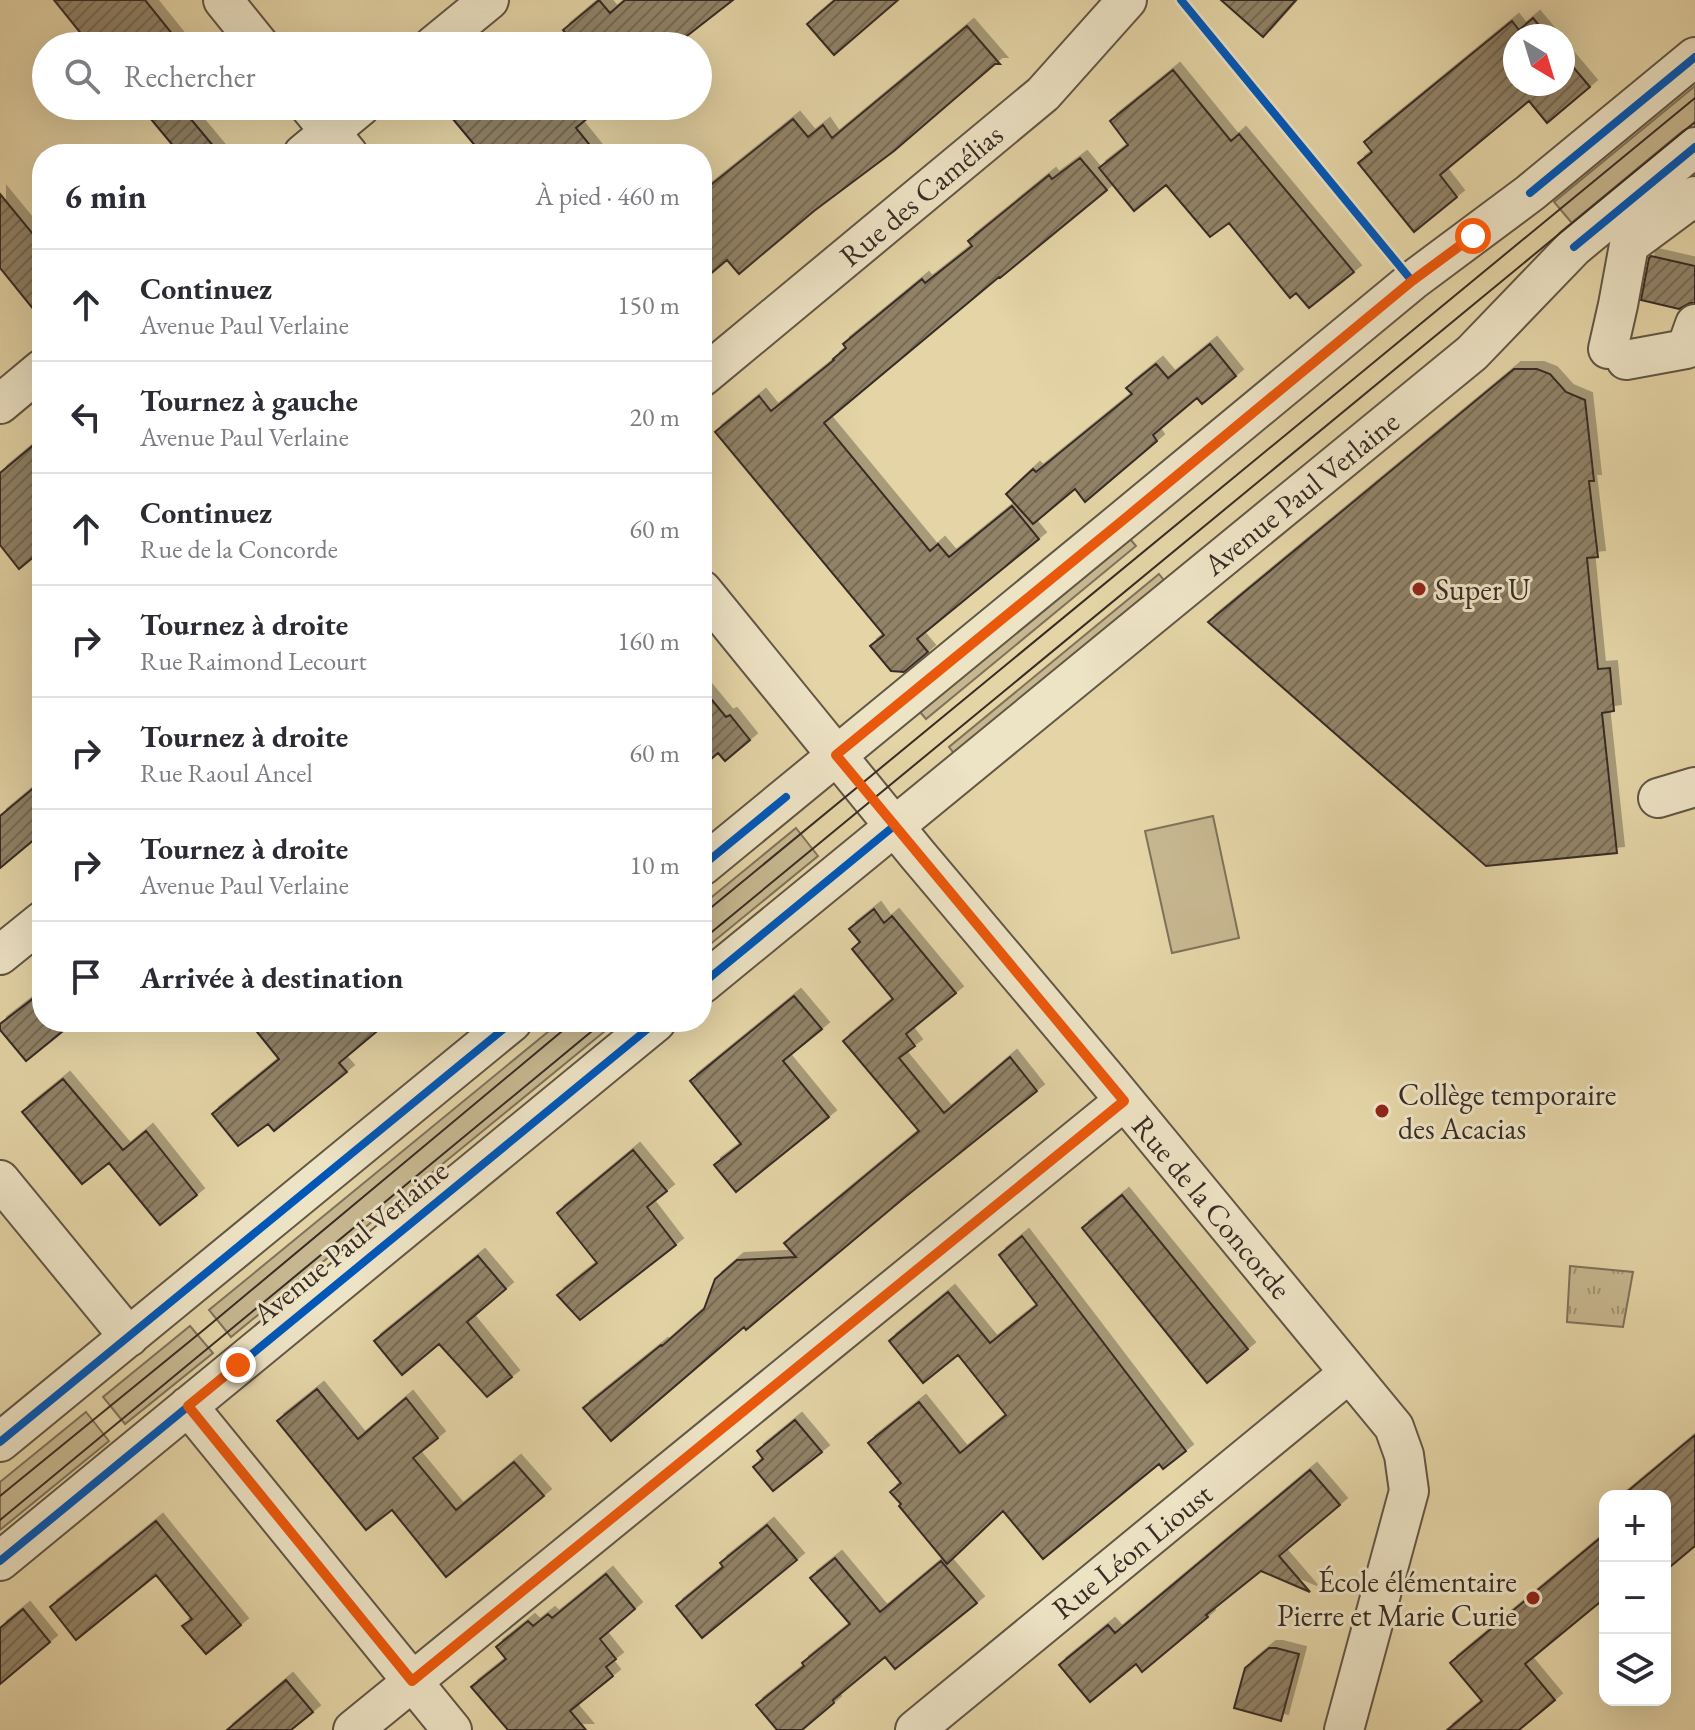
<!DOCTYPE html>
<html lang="fr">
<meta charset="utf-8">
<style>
:root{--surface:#fff;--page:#f7f7f7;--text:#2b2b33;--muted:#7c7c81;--line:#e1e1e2}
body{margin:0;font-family:"EB Garamond",serif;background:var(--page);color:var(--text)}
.controls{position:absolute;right:24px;bottom:24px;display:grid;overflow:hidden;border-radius:16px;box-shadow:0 8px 32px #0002}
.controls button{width:72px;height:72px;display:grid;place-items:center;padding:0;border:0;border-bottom:2px solid var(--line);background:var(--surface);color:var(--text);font:40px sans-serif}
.compass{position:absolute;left:1503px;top:24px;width:72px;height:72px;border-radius:50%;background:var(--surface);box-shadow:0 8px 32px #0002;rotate:142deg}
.stop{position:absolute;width:24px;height:24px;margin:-18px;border:6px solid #ea580c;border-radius:50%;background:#fff}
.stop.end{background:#ea580c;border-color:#fff;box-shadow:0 2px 8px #0008}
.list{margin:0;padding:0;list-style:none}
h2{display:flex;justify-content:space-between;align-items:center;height:104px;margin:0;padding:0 32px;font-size:34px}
h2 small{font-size:26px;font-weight:400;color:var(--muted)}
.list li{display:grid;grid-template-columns:52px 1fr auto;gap:24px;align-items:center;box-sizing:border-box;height:112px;padding:0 32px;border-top:2px solid var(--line)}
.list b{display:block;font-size:30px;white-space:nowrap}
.list p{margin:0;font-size:26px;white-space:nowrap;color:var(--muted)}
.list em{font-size:26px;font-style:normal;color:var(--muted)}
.icon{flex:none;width:44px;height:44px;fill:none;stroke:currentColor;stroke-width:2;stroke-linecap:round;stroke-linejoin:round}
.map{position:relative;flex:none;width:1695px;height:1730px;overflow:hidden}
.search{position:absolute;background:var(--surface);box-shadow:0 8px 32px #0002;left:32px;top:32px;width:680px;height:88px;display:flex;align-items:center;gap:20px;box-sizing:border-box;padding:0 28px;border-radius:44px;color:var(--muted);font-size:30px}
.panel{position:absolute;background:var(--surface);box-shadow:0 8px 32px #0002;left:32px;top:144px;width:680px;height:888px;border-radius:32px}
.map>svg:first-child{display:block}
</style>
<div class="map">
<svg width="1695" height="1730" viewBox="0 0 1695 1730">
<defs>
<pattern id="park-tufts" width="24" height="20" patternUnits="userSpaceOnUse" patternTransform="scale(2)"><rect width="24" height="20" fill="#c7b790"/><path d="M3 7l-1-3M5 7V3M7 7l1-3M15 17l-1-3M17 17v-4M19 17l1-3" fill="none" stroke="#a29575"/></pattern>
<pattern id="building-hatch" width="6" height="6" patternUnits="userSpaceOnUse" patternTransform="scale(2)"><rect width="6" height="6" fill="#918368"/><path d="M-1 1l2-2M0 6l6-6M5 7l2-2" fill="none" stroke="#776b55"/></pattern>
<filter id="shadow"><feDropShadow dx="7" dy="-7" stdDeviation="0" flood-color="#0004"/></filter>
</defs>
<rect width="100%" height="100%" fill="#e4d4a6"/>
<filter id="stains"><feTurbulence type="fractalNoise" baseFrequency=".0025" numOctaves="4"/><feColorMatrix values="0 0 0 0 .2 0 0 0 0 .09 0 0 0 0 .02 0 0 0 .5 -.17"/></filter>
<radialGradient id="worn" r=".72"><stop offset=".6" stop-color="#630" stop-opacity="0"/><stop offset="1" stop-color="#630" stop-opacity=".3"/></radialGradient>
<path fill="#c7b790" stroke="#7f725a" stroke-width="2" d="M1695,86V132L1577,229L1554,202Z
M1124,532L1136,546L926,719L914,705Z
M1159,574L1170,588L960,761L949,747Z
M1213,816L1239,938L1172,953L1145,831Z
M796,828L818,856L702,951V905Z
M560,1022H616L231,1337L209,1310Z
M190,1326L213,1353L125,1424L103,1397Z
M86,1412L109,1441L0,1530V1482Z"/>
<path fill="url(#park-tufts)" stroke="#7f725a" stroke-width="2" d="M1570,1266L1633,1272L1623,1327L1567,1322Z"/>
<path fill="url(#building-hatch)" stroke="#372c25" stroke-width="2" filter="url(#shadow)" d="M54,0H145L182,46H91Z
M599,0L610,13L625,0H733L674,46H571L574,43L563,30Z
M835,0H898L834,55L807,24Z
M1221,0H1296L1263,37Z
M1533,18L1548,36H1515V84H1563V55L1590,87L1547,123L1529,101L1440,175L1457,197L1414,232L1358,163L1372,152L1364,142L1512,21L1519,30Z
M967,26L1000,64H995L894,151L814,211L739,274L727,260L702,281V192L793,119L808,137L823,125L832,138Z
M1173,70L1231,141L1239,134L1354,272L1309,308L1296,293L1290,298L1229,223L1210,237L1166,185L1134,211L1099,168L1128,145L1110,121Z
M140,106H180L220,154H180Z
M442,106H602L576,128L597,154H482Z
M1080,158L1107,190L1000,278L999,277L824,423L930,551L938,544L949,557L1012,506L1039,539L917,639L928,652L904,672L891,671L870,646L884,635L715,432L759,396L771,411L834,360L833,359L846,348L843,344L922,279L925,283L972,246L968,241L1049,175L1052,179Z
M0,194L42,245V320L0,268Z
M1651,256L1695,266V303H1690L1679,309L1641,300L1649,258Z
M1210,344L1236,376L1202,404L1197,398L1153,435L1157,441L1085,502L1075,489L1033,524L1006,494L1033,469L1036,472L1132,394L1126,388L1156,364L1168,378Z
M1514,369H1537L1550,374L1566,392L1585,400L1594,481H1589L1598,557L1587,558L1598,669L1610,668L1614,711L1602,713L1617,853L1486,866L1208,622Z
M42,438V550L19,569L0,545V473Z
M702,688L726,717L730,715L750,740L725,761L718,753L702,767Z
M42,781V833L0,868V816Z
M874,909L884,923L892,916L956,993L906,1034L915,1046L899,1058L944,1113L1010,1057L1037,1091L904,1198L746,1330L744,1327L611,1441L583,1408L661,1345L662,1346L704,1309L715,1279L737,1260L796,1257L784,1243L919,1131L843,1041L893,999L852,949L860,942L849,929Z
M794,996L822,1029L783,1061L829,1117L736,1192L714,1165L741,1144L690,1081Z
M35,997L42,1006V1022H56L63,1031L26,1061L0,1030V1024Z
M249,1022H388L339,1063L347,1072L274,1131L268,1124L238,1146L212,1114L279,1059Z
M63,1079L123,1150L146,1131L197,1195L160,1225L109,1163L82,1184L22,1112Z
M633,1150L667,1191L647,1207L676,1245L580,1320L557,1295L597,1263L557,1213Z
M1122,1195L1248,1349L1207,1383L1082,1228Z
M1022,1236L1186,1451L1163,1469L1159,1464L1043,1559L1003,1511L947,1564L899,1506L901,1504L890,1492L901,1483L868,1443L919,1402L960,1453L1006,1415L958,1355L923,1383L889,1341L948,1292L990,1343L1037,1305L999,1255Z
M478,1256L506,1289L467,1322L512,1377L487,1397L439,1344L402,1375L374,1341Z
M317,1389L358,1439L406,1398L438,1438L413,1458L456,1510L514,1462L544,1496L446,1577L392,1510L366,1530L277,1421Z
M795,1420L822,1452L773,1491L753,1467L763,1459L757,1451Z
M1695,1435V1546L1665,1571V1496H1622Z
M1310,1470L1340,1505L1279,1556L1310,1592L1261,1571L1206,1615L1208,1617L1142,1672L1136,1664L1090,1702L1059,1665L1108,1625L1115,1633Z
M156,1521L241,1625L206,1654L182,1626L192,1619L156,1575L76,1640L50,1607Z
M767,1525L797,1560L702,1638L676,1606L723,1567L720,1563Z
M1605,1534V1598L1525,1664L1555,1700L1519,1730H1447L1482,1701L1450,1663Z
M835,1558L880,1612L941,1561L977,1603L895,1669L885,1657L833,1700L834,1703L802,1730H777L756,1705L804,1666L802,1663L850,1624L810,1578Z
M606,1574L635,1609L600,1639L616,1659L606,1667L613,1676L570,1711L586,1730H508L471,1687L506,1659L496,1647L528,1621L533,1626L548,1614L552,1618Z
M23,1609L50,1642L0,1684V1628Z
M1269,1648H1276L1299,1654L1281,1721L1234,1708L1245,1668Z
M286,1680L313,1712L291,1730H227Z"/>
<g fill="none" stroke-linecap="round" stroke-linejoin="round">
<g stroke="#625645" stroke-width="42">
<path id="minor" d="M223,0L260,46
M433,46L489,0
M309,106L348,154
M303,154L361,106
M1608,349L1618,305L1629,245L1695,196
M1626,360L1686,349L1695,324
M702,377L1043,94L1127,0
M0,404L42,369
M702,590L917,854L1106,1078L1394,1427L1404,1455L1409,1491L1344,1730
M1658,798L1695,787
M702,866L1128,516L1412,281L1530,193L1695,57
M0,955L42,921
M702,984L1472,353L1574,247L1695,147
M0,1180L129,1337
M188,1406L452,1730
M0,1442L512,1022
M0,1561L656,1022
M353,1730L1124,1101
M915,1730L1349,1373"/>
</g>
<use href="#minor" stroke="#ede3c5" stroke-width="38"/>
<path stroke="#372c25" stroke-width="2" d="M702,915L1695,98
M702,940L1695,122
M0,1496L206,1328L573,1022
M0,1520L603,1022"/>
<g stroke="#ede3c5" stroke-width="13">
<path id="cycleway" d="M1181,0L1412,281
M1530,193L1695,57
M1574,247L1695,147
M702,866L786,797
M702,984L894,826
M0,1442L512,1022
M0,1561L656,1022"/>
</g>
<use href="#cycleway" stroke="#0057b8" stroke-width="8"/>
</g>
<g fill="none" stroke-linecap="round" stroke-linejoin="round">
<path stroke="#ea580c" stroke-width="10" d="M238,1365L188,1406L412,1681L1124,1101L836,755L1128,516L1412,281L1473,236"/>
</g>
<g fill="#8f2418" stroke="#ede3c5" stroke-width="3">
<circle cx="1419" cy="589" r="8"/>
<circle cx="1382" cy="1111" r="8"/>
<circle cx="1533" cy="1598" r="8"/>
</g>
<g text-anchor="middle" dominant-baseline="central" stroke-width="6" stroke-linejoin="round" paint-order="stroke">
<g font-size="30" fill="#372c25" stroke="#ede3c5">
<text transform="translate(921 195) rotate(-40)">Rue des Camélias</text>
<text transform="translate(1301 493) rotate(-39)">Avenue Paul Verlaine</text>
<text transform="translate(1212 1207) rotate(50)">Rue de la Concorde</text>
<text transform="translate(350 1242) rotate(-39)">Avenue Paul Verlaine</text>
<text transform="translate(1132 1551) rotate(-39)">Rue Léon Lioust</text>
</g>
<g font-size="30" fill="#372c25" stroke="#ede3c5" text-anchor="start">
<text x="1435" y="589">Super U</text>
<text x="1398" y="1094">Collège temporaire<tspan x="1398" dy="34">des Acacias</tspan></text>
<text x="1517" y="1581" text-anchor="end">École élémentaire<tspan x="1517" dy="34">Pierre et Marie Curie</tspan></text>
</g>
</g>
<rect width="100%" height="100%" filter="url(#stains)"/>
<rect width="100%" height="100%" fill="url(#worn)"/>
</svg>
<div class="controls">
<button>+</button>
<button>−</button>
<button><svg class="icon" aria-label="layers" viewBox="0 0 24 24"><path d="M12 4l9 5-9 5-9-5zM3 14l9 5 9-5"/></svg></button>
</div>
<svg class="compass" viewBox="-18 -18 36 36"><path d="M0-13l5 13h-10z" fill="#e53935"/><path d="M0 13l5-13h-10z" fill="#7c7c81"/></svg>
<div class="stop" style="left:1473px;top:236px"></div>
<div class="stop end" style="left:238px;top:1365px"></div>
<div class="search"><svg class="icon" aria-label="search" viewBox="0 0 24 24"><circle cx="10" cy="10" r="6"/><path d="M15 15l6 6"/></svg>Rechercher</div>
<section class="panel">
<h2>6 min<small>À pied · 460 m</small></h2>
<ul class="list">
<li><svg class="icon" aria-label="ahead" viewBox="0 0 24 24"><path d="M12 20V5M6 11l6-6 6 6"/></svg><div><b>Continuez</b><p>Avenue Paul Verlaine</p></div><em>150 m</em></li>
<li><svg class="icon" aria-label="left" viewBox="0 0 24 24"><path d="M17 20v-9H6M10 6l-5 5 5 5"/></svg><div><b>Tournez à gauche</b><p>Avenue Paul Verlaine</p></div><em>20 m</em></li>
<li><svg class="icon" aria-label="ahead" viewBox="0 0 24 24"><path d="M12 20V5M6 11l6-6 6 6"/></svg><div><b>Continuez</b><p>Rue de la Concorde</p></div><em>60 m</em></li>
<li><svg class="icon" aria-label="right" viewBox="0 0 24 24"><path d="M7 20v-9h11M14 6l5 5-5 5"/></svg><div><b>Tournez à droite</b><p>Rue Raimond Lecourt</p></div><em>160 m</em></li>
<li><svg class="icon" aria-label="right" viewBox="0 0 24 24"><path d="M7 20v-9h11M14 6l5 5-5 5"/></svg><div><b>Tournez à droite</b><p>Rue Raoul Ancel</p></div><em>60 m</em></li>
<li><svg class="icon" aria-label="right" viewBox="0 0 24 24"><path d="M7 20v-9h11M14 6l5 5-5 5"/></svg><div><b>Tournez à droite</b><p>Avenue Paul Verlaine</p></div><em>10 m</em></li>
<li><svg class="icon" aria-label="arrive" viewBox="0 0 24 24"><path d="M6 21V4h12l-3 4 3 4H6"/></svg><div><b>Arrivée à destination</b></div></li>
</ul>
</section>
</div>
